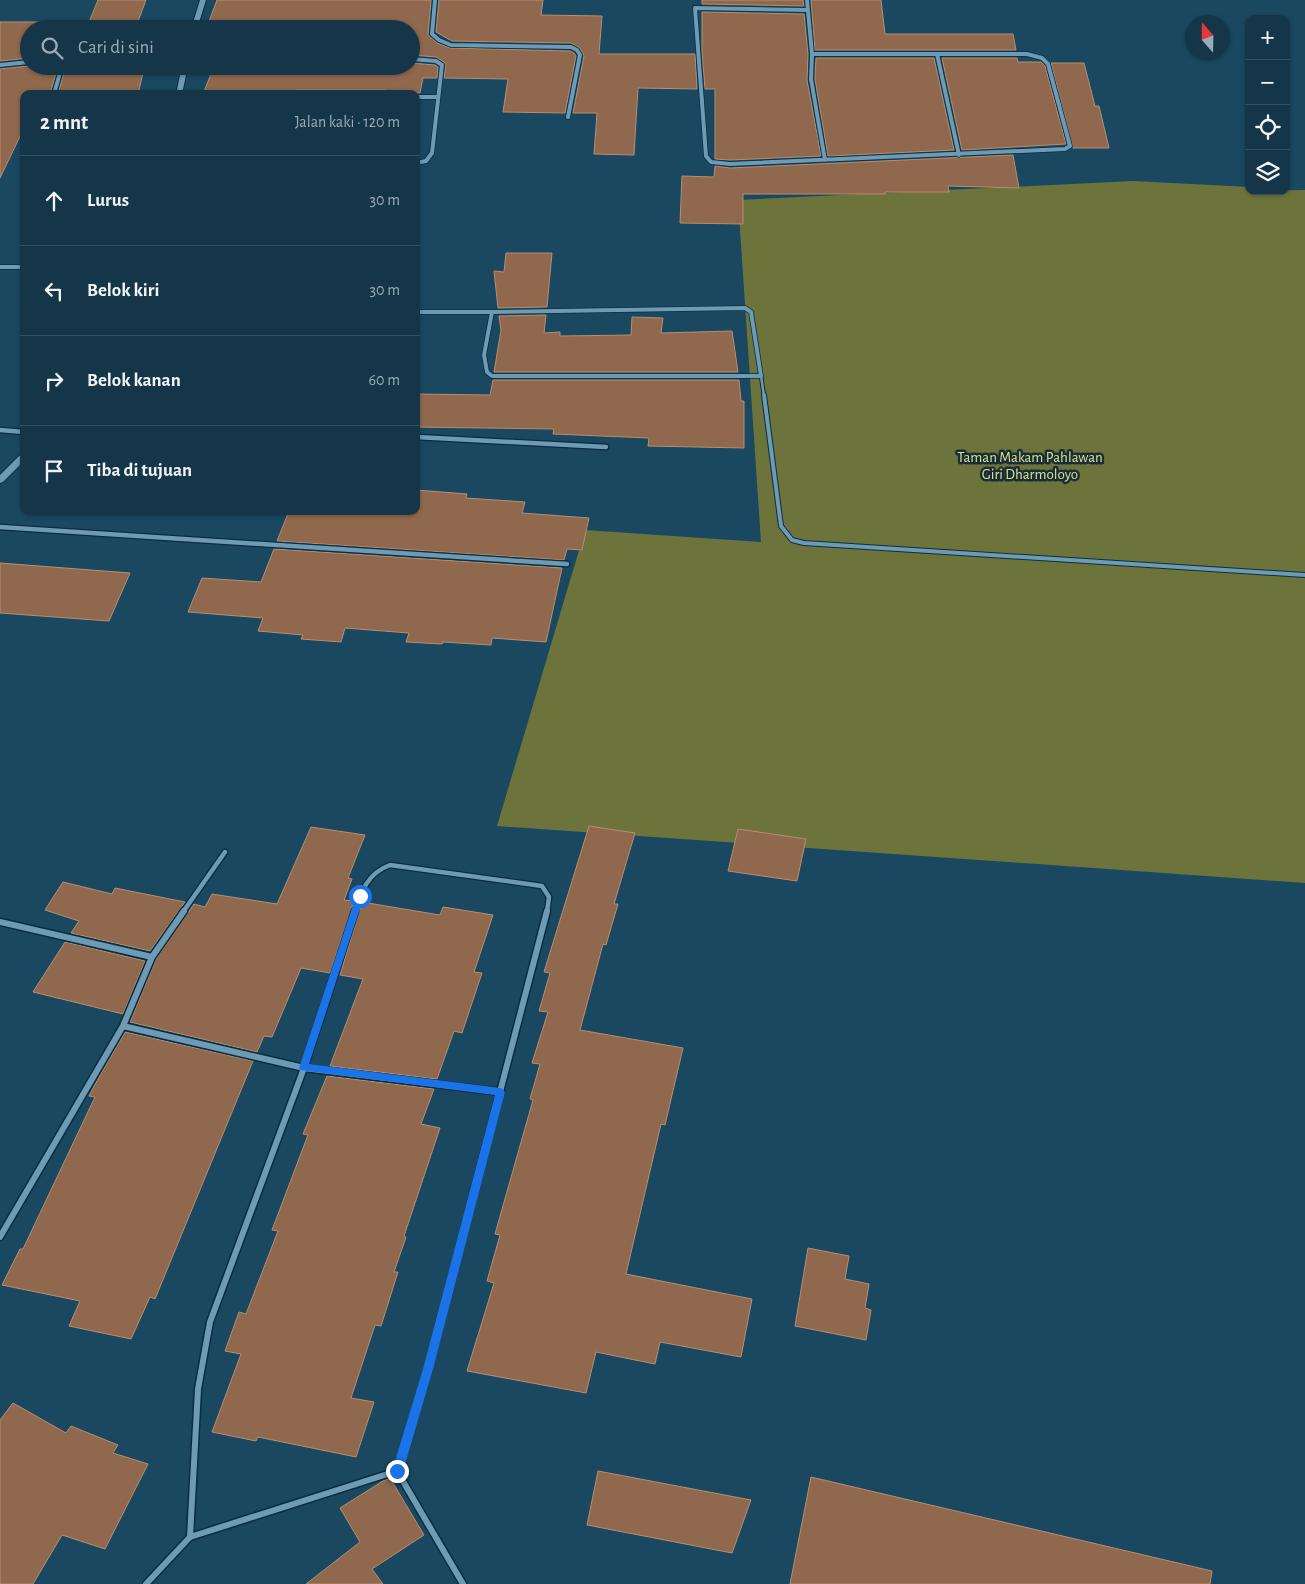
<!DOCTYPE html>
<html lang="id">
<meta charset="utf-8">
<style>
:root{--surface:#143648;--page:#214152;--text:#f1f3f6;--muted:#9dabb4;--line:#335060}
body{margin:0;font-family:"Alegreya Sans",sans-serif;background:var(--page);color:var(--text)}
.controls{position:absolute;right:15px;top:15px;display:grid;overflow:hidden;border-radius:10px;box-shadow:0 1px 4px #0004}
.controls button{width:45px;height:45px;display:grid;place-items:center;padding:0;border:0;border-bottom:1px solid var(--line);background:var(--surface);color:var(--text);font:25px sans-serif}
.compass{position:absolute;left:1185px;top:15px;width:45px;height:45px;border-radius:50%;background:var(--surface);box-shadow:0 1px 4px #0004;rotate:340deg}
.stop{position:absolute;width:15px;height:15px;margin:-11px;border:4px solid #1a73e8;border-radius:50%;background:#fff}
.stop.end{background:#1a73e8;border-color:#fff;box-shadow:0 1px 5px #0008}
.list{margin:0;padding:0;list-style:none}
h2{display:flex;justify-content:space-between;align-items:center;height:65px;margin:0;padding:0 20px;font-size:21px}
h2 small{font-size:16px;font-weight:400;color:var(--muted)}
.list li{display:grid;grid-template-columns:32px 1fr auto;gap:15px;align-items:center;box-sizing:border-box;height:90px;padding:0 20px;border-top:1px solid var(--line)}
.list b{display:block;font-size:19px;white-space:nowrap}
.list em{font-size:16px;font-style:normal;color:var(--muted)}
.icon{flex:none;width:28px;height:28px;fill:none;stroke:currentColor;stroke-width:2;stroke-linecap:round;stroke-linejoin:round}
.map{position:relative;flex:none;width:1305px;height:1584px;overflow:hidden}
.search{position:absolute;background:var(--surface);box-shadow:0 1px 4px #0004;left:20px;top:20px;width:400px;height:55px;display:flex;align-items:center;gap:12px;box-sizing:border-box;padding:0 18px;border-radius:28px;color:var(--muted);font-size:19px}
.panel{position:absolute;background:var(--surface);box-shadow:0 1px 4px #0004;left:20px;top:90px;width:400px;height:425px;border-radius:10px}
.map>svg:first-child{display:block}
</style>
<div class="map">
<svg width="1305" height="1584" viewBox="0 0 1305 1584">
<rect width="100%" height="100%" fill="#1a4860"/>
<path fill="#6d743b" d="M1133,181L1249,187V191L1305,190V883L497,826L585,530L761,542L738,200Z"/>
<path fill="#8f684d" stroke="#b88e72" d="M98,0H146L137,24H191L189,29H29V58L0,61V22H89Z
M217,0H431L428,35L437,43L450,48L570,51L574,53L576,56L565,113L503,112L508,79L444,78L446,65L444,62L436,57L411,55V29H199L201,24H208Z
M439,0H543L541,15L602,16L599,54H695L697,89L638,88L634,155L594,154L597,113H573L584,56L580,48L571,43L452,41L436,32Z
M702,0H803L804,6L702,4Z
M811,0H881L885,34H1013L1016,50H815Z
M702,12L804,14L808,54L807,80L821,156L730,160L715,159V89H705L702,50Z
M816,58H934L954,150L828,156L815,79Z
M942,58H1017L1018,62H1041L1045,66L1066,144L962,150Z
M411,63L435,65L438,67L437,78H423L420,93H386V90H296L295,94H203L211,74L188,73L190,66H411Z
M1051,63H1084L1095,106H1099L1109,148H1073Z
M29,66H58L50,94H24V128L0,178V69Z
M66,66H180L179,73H143L138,94H58Z
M1013,155L1019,188L948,186L949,192H885V194H743V224L680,223L682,176L714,177L715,166L730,168Z
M506,253H552L547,307L498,308L494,271L504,272Z
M546,315L544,333L560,332V336L631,335L632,317L663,318L661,333L732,331L738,372H494L501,330L499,316Z
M493,380H739L741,401H744V448L648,446L649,438L553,434L554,429L416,427V394L490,395Z
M416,490L467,494L466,498L525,502L522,513L589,518L582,550L567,549L564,560L277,541L289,511H416Z
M274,549L562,568L546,642L492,638L491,645L443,642L442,644L406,642L409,633L345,628L341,642L301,639L303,635L258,631L263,618L188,612L202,578L261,582Z
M0,563L130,573L109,621L0,613Z
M589,826L635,833L614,904H618L606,945L603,944L580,1030L683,1048L665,1125L661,1124L626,1274L752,1299L741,1357L660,1342L655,1364L596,1352L586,1393L467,1371L494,1283L487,1281L500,1235L495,1234L533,1100L530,1099L540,1064L532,1063L548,1012L539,1011L550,973L544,972Z
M311,827L365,835L348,878L352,879L344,900L354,901L330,973L301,968L272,1037L264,1036L257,1052L130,1022L156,959L194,904L205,907L212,894L277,904Z
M738,829L806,839L797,881L728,871Z
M63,882L112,894L115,888L185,902L150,951L71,933L79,921L45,910Z
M362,902L440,915L443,907L493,915L474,972L482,973L462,1033L454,1031L437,1079L330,1066L363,979L340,975Z
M65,942L145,961L123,1014L33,992Z
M125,1032L253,1061L155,1299L150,1297L131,1339L69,1326L80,1301L2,1285L20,1249H23L95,1097L89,1096L94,1086Z
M327,1076L434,1089L421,1124L440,1128L404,1236L406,1237L394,1272H398L381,1326L375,1325L351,1398L374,1402L356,1457L258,1437L256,1441L212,1432L241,1354L225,1351L239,1312L246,1314L278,1231L272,1230L308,1135L303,1134Z
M808,1248L849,1256L845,1279L869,1284L865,1308L871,1310L866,1340L795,1326Z
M13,1403L66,1433L71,1426L118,1445L113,1453L148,1464L105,1549L62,1535L33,1584H0V1420Z
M598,1471L751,1500L732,1553L587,1525Z
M811,1477L1212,1571L1210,1584H790Z
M390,1478L424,1535L372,1569L383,1584H306L360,1542L340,1508L383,1481Z"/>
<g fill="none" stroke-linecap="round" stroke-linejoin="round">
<g stroke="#0a2d3f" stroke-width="4.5">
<path id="lane-far1" d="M761,376L764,396"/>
</g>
<g stroke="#0a2d3f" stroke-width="6">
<path id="lane" d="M764,395L781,526L792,540L804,543L1305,575"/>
</g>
<g stroke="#0a2d3f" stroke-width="5.5">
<path id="street-far2" d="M435,0L432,34L439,40L451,45L571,47L577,50L580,55L568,117
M807,0L812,54L811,79L825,160
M808,10L695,8L706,156L711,162L730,164L1065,149L1070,146L1048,64L1042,58L1027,54H812
M937,54L959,155
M411,59L436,61L442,65L432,153L426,161L416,163
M0,65L29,62
M54,94L62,66
M416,97H438
M24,190V193
M0,267H24
M745,308L751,312L761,376H492L487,372L484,355L492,312Z
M416,312H492"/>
</g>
<g stroke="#0a2d3f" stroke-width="7">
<path id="street-far1" d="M0,430L24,432
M416,437L606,447
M0,527L567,564
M183,912L225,852
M355,912C361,891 368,873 390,865L542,886L549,897L547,912"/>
</g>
<g stroke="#0a2d3f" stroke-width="9">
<path id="street" d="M0,922L152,957
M123,1026L304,1068L501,1092
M0,1237L123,1026L152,957L184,911
M397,1471L463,1584
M190,1537L198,1389L210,1322L304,1068L355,911
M190,1537L397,1471L428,1369L547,911
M146,1584L190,1537"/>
</g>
<g stroke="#0a2d3f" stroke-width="2">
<path id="secondary" d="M200,0H206L197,29H191Z
M182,66H188L182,94H176Z
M24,453V461L3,482L0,483V475L21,454Z"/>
</g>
<use href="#lane-far1" stroke="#6d9bb6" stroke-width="2.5"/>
<use href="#lane" stroke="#6d9bb6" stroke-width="4"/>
<use href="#street-far2" stroke="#6d9bb6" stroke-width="4"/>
<use href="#street-far1" stroke="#6d9bb6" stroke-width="4.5"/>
<use href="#street" stroke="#6d9bb6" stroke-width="6"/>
<use href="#secondary" fill="#6d9bb6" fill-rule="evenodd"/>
</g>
<path fill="#1a73e8" d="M360,893L364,896L309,1064L501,1088L505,1092L433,1369L403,1471L401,1475L397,1477L393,1475L392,1471L423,1369L495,1095L300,1070L299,1068L356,896Z"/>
<g text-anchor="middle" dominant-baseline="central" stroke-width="5" stroke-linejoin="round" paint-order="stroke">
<g font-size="15" fill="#d9e58c" stroke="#192c37">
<text x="1030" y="457">Taman Makam Pahlawan<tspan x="1030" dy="17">Giri Dharmoloyo</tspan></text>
</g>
</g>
</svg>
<div class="controls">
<button>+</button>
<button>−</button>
<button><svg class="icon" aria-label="locate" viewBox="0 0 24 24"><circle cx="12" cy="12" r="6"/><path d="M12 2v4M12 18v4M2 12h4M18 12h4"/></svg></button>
<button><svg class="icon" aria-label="layers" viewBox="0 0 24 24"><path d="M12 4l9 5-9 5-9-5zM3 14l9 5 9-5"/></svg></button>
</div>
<svg class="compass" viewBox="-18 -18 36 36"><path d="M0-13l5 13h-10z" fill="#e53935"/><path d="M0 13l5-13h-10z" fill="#9dabb4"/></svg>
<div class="stop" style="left:360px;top:896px"></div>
<div class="stop end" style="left:397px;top:1471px"></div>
<div class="search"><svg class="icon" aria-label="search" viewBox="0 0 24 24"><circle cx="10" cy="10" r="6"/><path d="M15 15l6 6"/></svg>Cari di sini</div>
<section class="panel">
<h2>2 mnt<small>Jalan kaki · 120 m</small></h2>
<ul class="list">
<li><svg class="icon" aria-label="ahead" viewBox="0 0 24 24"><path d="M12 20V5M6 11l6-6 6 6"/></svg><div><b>Lurus</b></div><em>30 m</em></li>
<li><svg class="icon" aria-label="left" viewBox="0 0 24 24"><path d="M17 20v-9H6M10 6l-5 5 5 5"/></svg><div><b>Belok kiri</b></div><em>30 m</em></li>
<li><svg class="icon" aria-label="right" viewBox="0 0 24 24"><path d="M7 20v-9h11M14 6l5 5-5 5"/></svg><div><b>Belok kanan</b></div><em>60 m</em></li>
<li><svg class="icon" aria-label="arrive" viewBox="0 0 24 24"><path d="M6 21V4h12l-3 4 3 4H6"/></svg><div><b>Tiba di tujuan</b></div></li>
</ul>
</section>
</div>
